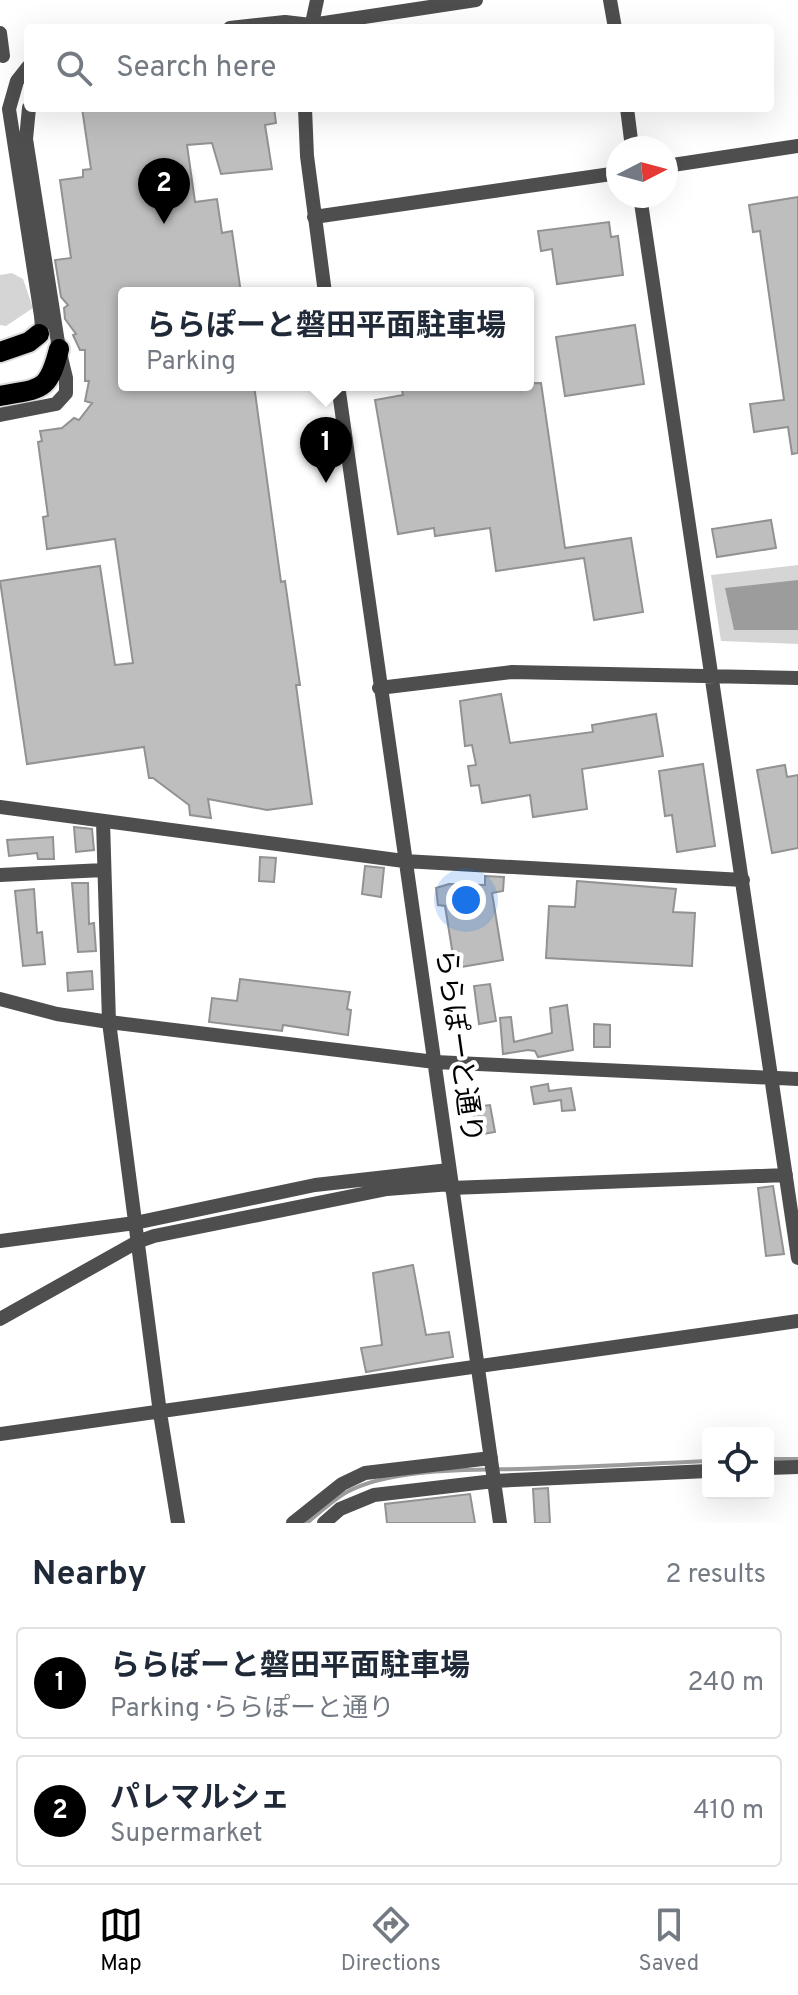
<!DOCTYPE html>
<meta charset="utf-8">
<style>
:root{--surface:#fff;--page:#f2f2f3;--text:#1f2937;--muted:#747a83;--line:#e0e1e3;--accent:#000}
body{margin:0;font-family:Overpass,"Noto Sans JP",sans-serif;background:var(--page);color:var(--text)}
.controls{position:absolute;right:24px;bottom:24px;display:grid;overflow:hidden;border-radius:8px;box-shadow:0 8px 32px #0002}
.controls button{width:72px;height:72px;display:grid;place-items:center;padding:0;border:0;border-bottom:2px solid var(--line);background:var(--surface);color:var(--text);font:40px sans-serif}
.compass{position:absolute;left:606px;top:136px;width:72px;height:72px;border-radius:50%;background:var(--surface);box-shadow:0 8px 32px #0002;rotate:84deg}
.you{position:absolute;left:466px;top:900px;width:28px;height:28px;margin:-20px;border:6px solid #fff;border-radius:50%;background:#1a73e8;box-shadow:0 0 0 12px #1a73e833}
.badge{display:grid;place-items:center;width:52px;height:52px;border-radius:50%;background:var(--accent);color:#fff;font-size:26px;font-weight:700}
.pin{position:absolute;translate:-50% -66px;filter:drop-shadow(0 2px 4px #0008)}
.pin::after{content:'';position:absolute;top:42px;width:28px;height:24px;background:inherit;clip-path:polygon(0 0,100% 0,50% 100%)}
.popup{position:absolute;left:118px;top:287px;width:416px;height:104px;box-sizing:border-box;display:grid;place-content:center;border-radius:8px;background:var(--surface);filter:drop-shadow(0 2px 6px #0005);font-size:26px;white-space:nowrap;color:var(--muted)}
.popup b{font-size:30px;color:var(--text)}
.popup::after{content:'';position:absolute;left:50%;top:100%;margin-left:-16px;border:16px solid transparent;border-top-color:var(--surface)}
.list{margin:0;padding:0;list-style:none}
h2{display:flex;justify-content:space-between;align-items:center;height:104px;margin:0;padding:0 32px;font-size:34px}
h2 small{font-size:26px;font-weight:400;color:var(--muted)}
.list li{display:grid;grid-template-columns:52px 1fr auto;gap:24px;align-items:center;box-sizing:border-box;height:112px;margin:0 16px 16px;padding:0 16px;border:2px solid var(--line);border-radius:8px}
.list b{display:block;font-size:30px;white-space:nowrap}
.list p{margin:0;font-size:26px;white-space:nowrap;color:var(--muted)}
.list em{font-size:26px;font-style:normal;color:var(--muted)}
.icon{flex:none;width:44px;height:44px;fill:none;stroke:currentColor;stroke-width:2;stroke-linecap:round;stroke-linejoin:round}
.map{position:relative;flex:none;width:798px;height:1523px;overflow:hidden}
.search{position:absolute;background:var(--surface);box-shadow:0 8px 32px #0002;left:24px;right:24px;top:24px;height:88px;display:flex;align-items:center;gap:20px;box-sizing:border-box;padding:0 28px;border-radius:8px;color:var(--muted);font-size:30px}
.sheet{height:360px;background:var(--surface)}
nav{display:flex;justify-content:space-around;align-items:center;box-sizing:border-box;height:112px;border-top:2px solid var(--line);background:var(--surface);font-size:22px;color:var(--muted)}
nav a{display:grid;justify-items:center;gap:4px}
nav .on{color:var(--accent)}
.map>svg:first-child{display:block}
</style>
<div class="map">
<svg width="798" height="1523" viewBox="0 0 798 1523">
<rect width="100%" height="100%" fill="#fff"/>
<path fill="#d5d5d5" d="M12,273L23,279L33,308L6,326L0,325V275Z
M798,565V644L721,641L711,575Z"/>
<path fill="#9c9c9c" d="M798,580V630H734L725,588Z"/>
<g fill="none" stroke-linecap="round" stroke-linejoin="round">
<path stroke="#9c9c9c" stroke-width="4" d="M768,1459H798
M307,1523C319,1513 332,1501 345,1493C390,1468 469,1470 519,1469C582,1467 645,1464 708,1461"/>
</g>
<path fill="#bebebe" stroke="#929292" stroke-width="2" d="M82,108H274L276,123L265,125L272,169L221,174L212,143L187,145L195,202L217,199L222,233L232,231L241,293H124V385H254L281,582L285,581L300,685H296L312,804L267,810L208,799L211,818L190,815L189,805L153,778H149L144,747L27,764L0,581L100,566L115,665L133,663L115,539L47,549L43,517L48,516L38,442L42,441L40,431L62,428L74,418L79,420L92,403L85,401L89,381H85V350H80L73,335L76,334L65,319L64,308L68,305L61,297L55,260L71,258L60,180L83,177V170L91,169Z
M798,197V453L792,454L788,427L754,432L750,404L784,400L760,231L753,232L749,205Z
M609,222L611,237L618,236L623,275L557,284L552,249L541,251L538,231Z
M635,325L644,384L565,396L556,337Z
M541,383L565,548L631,538L643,612L594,620L584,558L496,571L490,528L435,536L434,528L398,534L375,400L403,395L401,385Z
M771,520L776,548L717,557L712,529Z
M501,694L510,743L593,732L592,725L656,714L663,756L582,769L587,809L533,817L530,795L482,803L479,785L471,786L468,766L476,765L472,745L465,746L460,701Z
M703,764L715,846L677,852L672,815L665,816L659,771Z
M785,765L787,777L798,775V848L772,853L757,770Z
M74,827L92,829L94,850L76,852Z
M53,837L54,859H38L37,853L9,856L7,840Z
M260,857L276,858L274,882L259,881Z
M365,866L384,868L381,897L362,894Z
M485,876L504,877L503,891L492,893L503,960L455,968L445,906L438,905L436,888L449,884L485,885Z
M577,881L676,889L673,912L695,913L692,966L546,958L549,906L575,907Z
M72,883H88L89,924L94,923L96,951L78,952Z
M34,889L37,933L42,932L45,964L23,966L15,891Z
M92,971L93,989L68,991L67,973Z
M240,979L350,992L347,1009L351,1010L348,1035L283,1025L282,1031L209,1022L212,998L237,1001Z
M490,984L496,1021L479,1024L474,986Z
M567,1005L573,1050L538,1057L535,1051L528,1050L503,1054L500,1018L511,1017L514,1042L552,1033L550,1008Z
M594,1024L610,1025V1047H594Z
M548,1084L549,1091L571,1088L575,1110L562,1111L561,1100L534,1104L531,1087Z
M490,1105L495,1132L477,1135L473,1107Z
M773,1186L784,1254L766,1256L758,1188Z
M413,1265L426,1335L449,1332L453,1357L366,1372L361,1348L382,1345L373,1273Z
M548,1488L550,1523H535L533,1489Z
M470,1494L475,1523H387L385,1504Z"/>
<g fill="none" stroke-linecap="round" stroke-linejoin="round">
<g stroke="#dbdbdb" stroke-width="24">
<path id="highway" d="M0,352L29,342L39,334
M0,396C41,388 48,393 59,349"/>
</g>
<path stroke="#4e4e4e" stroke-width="14" d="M610,0L615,28
M230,28L285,22L311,25L476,0
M311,28L317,0
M0,33L3,56
M28,67L17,81L9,109L41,316L42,327L39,334
M305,108L307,156L325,293
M627,108L632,148
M666,166L798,146
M640,196L798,1258
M314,217L618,173
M338,385L500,1523
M0,415L56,404L66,393V378L59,349L26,139L29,108
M379,688L512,672L798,678
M0,807L404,861L743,880
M103,821L109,1022L160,1413L178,1523
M0,875L104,870
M0,999L57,1014L109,1022L435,1062L798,1079
M451,1188L786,1175
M0,1241L135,1223L315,1185L449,1170
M0,1319L137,1242L154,1236L387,1189L451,1184
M0,1434L798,1321
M768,1468L798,1467
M293,1523L342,1484L365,1473L491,1458
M324,1523L340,1509L374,1495L494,1481L708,1471"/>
<use href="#highway" stroke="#000" stroke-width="20"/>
</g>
<g text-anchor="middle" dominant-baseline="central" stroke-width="8" stroke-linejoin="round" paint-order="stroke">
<g font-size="28" fill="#000" stroke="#fff">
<text transform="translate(457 1046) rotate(82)">ららぽーと通り</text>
</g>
</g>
</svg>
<div class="controls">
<button><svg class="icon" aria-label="locate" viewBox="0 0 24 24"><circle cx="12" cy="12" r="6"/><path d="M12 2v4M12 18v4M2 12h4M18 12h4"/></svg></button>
</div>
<svg class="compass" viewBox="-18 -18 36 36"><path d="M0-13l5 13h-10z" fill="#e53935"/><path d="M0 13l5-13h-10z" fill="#747a83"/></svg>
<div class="you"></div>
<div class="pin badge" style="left:326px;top:483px">1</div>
<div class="popup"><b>ららぽーと磐田平面駐車場</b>Parking</div>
<div class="pin badge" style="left:164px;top:224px">2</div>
<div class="search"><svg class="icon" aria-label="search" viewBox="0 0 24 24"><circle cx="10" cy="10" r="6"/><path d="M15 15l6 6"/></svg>Search here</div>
</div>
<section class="sheet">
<h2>Nearby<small>2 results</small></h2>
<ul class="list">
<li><span class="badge">1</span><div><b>ららぽーと磐田平面駐車場</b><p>Parking · ららぽーと通り</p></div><em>240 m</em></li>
<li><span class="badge">2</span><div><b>パレマルシェ</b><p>Supermarket</p></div><em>410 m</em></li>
</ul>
</section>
<nav>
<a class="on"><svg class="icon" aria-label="map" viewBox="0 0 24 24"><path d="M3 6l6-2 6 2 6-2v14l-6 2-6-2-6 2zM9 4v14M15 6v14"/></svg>Map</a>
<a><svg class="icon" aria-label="directions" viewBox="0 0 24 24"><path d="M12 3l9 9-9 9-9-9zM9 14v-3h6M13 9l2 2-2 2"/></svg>Directions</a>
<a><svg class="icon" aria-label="saved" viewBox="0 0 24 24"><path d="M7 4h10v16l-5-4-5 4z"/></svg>Saved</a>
</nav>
